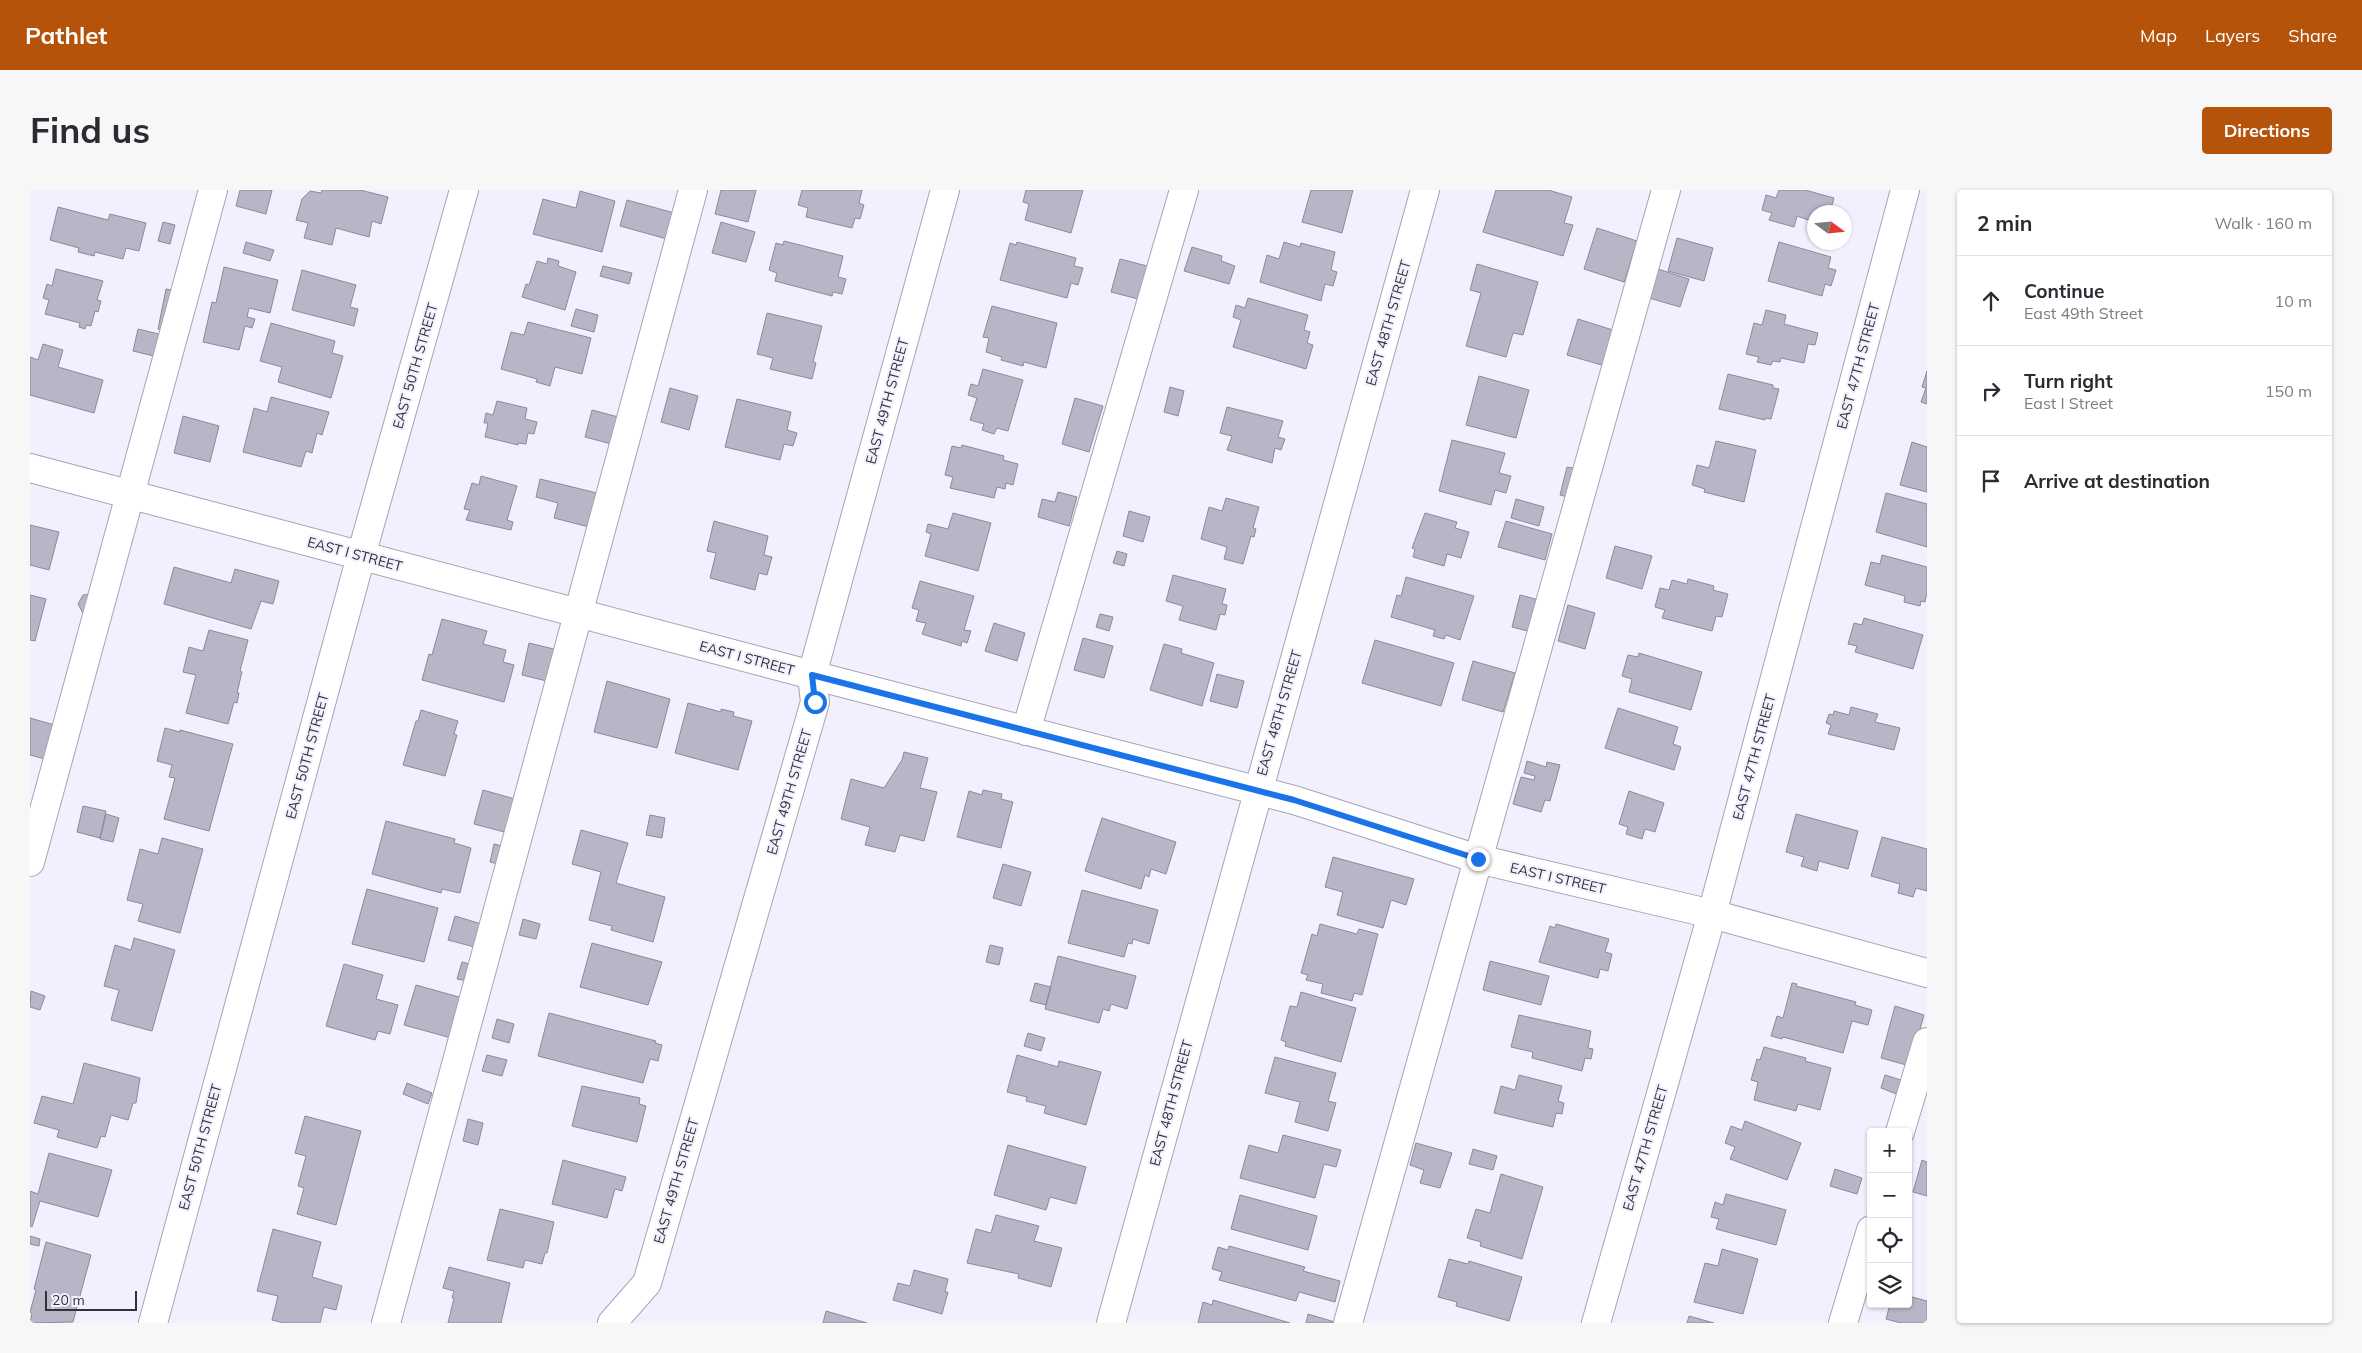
<!DOCTYPE html>
<meta charset="utf-8">
<style>
:root{--surface:#fff;--page:#f7f7f7;--text:#2b2b33;--muted:#7c7c81;--line:#e1e1e2;--accent:#b45309}
body{margin:0;font-family:Mulish,sans-serif;background:var(--page);color:var(--text)}
.controls{position:absolute;right:15px;bottom:15px;display:grid;overflow:hidden;border-radius:5px;box-shadow:0 1px 4px #0004}
.controls button{width:45px;height:45px;display:grid;place-items:center;padding:0;border:0;border-bottom:1px solid var(--line);background:var(--surface);color:var(--text);font:25px sans-serif}
.compass{position:absolute;left:1777px;top:15px;width:45px;height:45px;border-radius:50%;background:var(--surface);box-shadow:0 1px 4px #0004;rotate:105deg}
.scale{position:absolute;left:15px;bottom:12px;width:92px;box-sizing:border-box;padding-left:5px;border:2px solid #323138;border-top:0;font-size:14px;line-height:18px;white-space:nowrap;color:#323138;-webkit-text-stroke:4px #f2f0fe;paint-order:stroke}
.stop{position:absolute;width:15px;height:15px;margin:-11px;border:4px solid #1a73e8;border-radius:50%;background:#fff}
.stop.end{background:#1a73e8;border-color:#fff;box-shadow:0 1px 5px #0008}
.list{margin:0;padding:0;list-style:none}
h2{display:flex;justify-content:space-between;align-items:center;height:65px;margin:0;padding:0 20px;font-size:21px}
h2 small{font-size:16px;font-weight:400;color:var(--muted)}
.list li{display:grid;grid-template-columns:32px 1fr auto;gap:15px;align-items:center;box-sizing:border-box;height:90px;padding:0 20px;border-top:1px solid var(--line)}
.list b{display:block;font-size:19px;white-space:nowrap}
.list p{margin:0;font-size:16px;white-space:nowrap;color:var(--muted)}
.list em{font-size:16px;font-style:normal;color:var(--muted)}
.icon{flex:none;width:28px;height:28px;fill:none;stroke:currentColor;stroke-width:2;stroke-linecap:round;stroke-linejoin:round}
.map{position:relative;flex:none;width:1897px;height:1133px;overflow:hidden;border-radius:5px}
header{display:flex;align-items:center;gap:30px;box-sizing:border-box;height:70px;padding:0 25px;background:var(--accent);color:#fff}
header strong{font-size:24px}
nav{display:flex;gap:28px;margin-inline-start:auto;font-size:18px}
.intro{display:flex;align-items:center;justify-content:space-between;box-sizing:border-box;height:120px;padding:0 30px}
h1{margin:0;font-size:35px}
.button{padding:12px 22px;border-radius:5px;background:var(--accent);color:#fff;font-size:18px;font-weight:700}
main{display:flex;gap:30px;padding:0 30px}
aside{flex:1;background:var(--surface);border-radius:5px;box-shadow:0 1px 4px #0004}
.map>svg:first-child{display:block}
</style>
<header>
<strong>Pathlet</strong>
<nav><a>Map</a><a>Layers</a><a>Share</a></nav>
</header>
<div class="intro"><h1>Find us</h1><a class="button">Directions</a></div>
<main>
<div class="map">
<svg width="1897" height="1133" viewBox="0 0 1897 1133">
<rect width="100%" height="100%" fill="#f2f0fe"/>
<path fill="#b8b5c6" stroke="#8c8a9a" d="M210,0H242L236,24L206,16Z
M292,0H330L358,7L351,34L342,31L339,47L306,38L302,55L274,48L278,33L266,30L272,9L280,1L291,3Z
M691,0H726L718,32L685,24Z
M772,0H832L829,13L834,15L830,29L825,28L822,38L776,27L778,18L768,15Z
M996,0H1053L1041,43L995,30L999,14L993,12Z
M1281,0H1323L1312,43L1272,32Z
M1466,0H1518L1542,7L1534,33L1543,35L1533,66L1453,42Z
M1749,0H1775L1804,8L1800,22H1784V32L1767,26L1764,37L1739,30L1742,23L1732,20L1736,5L1746,8Z
M550,1L585,11L572,62L503,44L513,9L546,18Z
M597,10L652,25L644,51L590,36Z
M28,17L78,30L80,24L116,33L109,61L96,58L93,69L65,62L64,66L48,62L49,58L20,50Z
M133,32L145,35L140,54L128,51Z
M691,32L725,42L716,72L682,63Z
M1567,38L1607,51L1594,92L1554,79Z
M1647,48L1683,58L1674,91L1638,81Z
M754,51L813,66L808,87L816,89L812,104L803,102L802,106L745,91L747,83L739,80L746,53L753,55Z
M216,52L244,60L240,71L213,63Z
M987,52L1046,68L1044,76L1053,78L1048,95L1041,93L1037,108L970,90L980,53L986,55Z
M1254,52L1270,57L1271,53L1305,62L1301,80L1307,82L1303,96L1295,94L1291,111L1230,92L1237,65L1249,69Z
M1749,52L1801,67L1798,78L1806,80L1801,96L1795,94L1792,106L1738,91Z
M1162,57L1192,66L1191,71L1205,76L1199,94L1154,81Z
M518,68L529,71L528,76L546,82L535,120L492,107L496,94L499,95L507,71L517,74Z
M1090,69L1121,77L1112,110L1081,102Z
M1447,74L1508,92L1493,145L1483,143L1476,167L1436,156L1451,103L1440,100Z
M573,76L602,83L599,94L570,86Z
M194,77L248,90L240,123L219,118L217,127L225,129L222,138L215,136L209,160L173,152L182,112L186,113Z
M26,79L73,91L67,110L71,111L68,122L65,121L61,136L56,135L55,139L49,137L50,133L15,124L19,110L13,108L17,94L22,96Z
M1628,79L1659,89L1650,117L1619,108Z
M272,80L326,95L320,117L328,119L324,136L262,120Z
M136,99L152,102L142,142L128,139Z
M1218,108L1278,125L1274,140L1280,142L1277,153L1283,155L1276,179L1203,157L1211,130L1203,127L1206,115L1215,118Z
M962,116L1027,133L1016,178L994,172L993,176L971,170L972,167L956,162L959,148L953,147Z
M546,119L568,125L564,142L541,136Z
M1736,120L1756,125L1754,134L1788,143L1785,155L1778,154L1774,173L1751,168L1750,172L1743,171L1741,175L1727,172L1729,167L1716,164L1724,133L1732,135Z
M737,123L792,136L783,172L786,173L782,189L740,179L743,168L727,164Z
M1548,129L1586,141L1575,176L1537,165Z
M498,132L561,148L552,184L525,177L520,196L506,192L507,189L471,179L481,142L494,145Z
M241,133L305,151L302,163L313,166L301,208L248,192L252,177L230,171Z
M108,139L137,146L132,168L103,161Z
M13,154L33,160L28,177L73,190L64,223L0,205V167L8,170Z
M953,179L993,190L978,241L967,238L964,244L952,240L954,234L940,230L947,208L938,205L941,194L948,196Z
M1897,181V214L1891,212L1896,198L1892,197Z
M1698,184L1743,195V198L1749,199L1741,229L1735,228V230L1689,219Z
M1449,186L1499,200L1486,248L1436,235Z
M1140,197L1154,201L1148,226L1134,222Z
M640,198L668,206L659,240L631,232Z
M241,207L299,222L292,245L287,243L282,263L276,261L271,277L213,262L224,218L237,222Z
M1045,208L1073,216L1059,262L1032,254Z
M707,209L761,222L757,240L767,243L763,256L754,254L750,270L695,257Z
M467,211L497,218L495,229L507,232L504,244L498,243L496,254L488,253V255L455,247L458,233H454L456,223L463,225Z
M1197,217L1253,231L1248,247L1255,249L1251,260L1245,258L1242,273L1197,260L1202,246L1190,243Z
M562,220L592,228L585,255L555,247Z
M153,226L189,236L180,272L144,263Z
M1422,250L1475,263L1469,283L1481,286L1476,303L1465,300L1461,315L1409,301Z
M1686,251L1726,260L1714,312L1674,302L1675,299L1662,295L1667,275L1679,278Z
M1882,252L1897,257V302L1870,295Z
M932,255L974,266L973,270L988,274L983,295L976,293L975,299L967,297L964,308L920,298L923,287L915,285L922,256L931,258Z
M1537,277L1549,279L1542,308L1530,305Z
M451,286L487,296L477,330L483,332L481,340L436,330L440,320L434,319L442,293L449,295Z
M510,289L571,304L563,338L524,328L528,313L506,307Z
M1028,302L1047,307L1039,336L1008,327L1012,309L1025,312Z
M1856,303L1897,314V357L1846,342Z
M1196,308L1229,317L1223,338L1226,339L1224,347L1221,346L1213,374L1194,369L1197,357L1171,349L1179,317L1192,321Z
M1486,309L1514,317L1509,336L1481,328Z
M1099,321L1120,327L1113,352L1093,346Z
M923,323L961,333L948,381L895,366L901,344L896,342L898,334L918,339Z
M1395,323L1427,332L1425,338L1439,342L1431,368L1417,364L1414,376L1383,367L1385,359L1382,358Z
M684,331L738,346L734,365L742,367L737,385L729,383L725,400L680,388L686,363L677,361Z
M1476,331L1522,344L1515,370L1468,357Z
M0,335L29,342L19,380L0,375Z
M1585,356L1622,366L1612,399L1576,388Z
M1087,361L1097,364L1094,376L1083,373Z
M1852,365L1897,377V402L1895,412L1891,411L1890,416L1874,412L1875,406L1835,395L1841,372L1850,374Z
M144,377L201,393L205,379L249,391L243,414L231,411L221,439L134,414Z
M1143,385L1196,399L1192,414L1197,415L1195,425L1190,424L1186,440L1149,430L1153,416L1136,411Z
M1376,387L1444,406L1430,450L1416,445L1414,449L1403,446L1405,440L1361,427L1367,405L1371,406Z
M1658,389L1684,396L1683,400L1698,404L1692,427L1686,426L1682,441L1632,428L1635,420L1625,417L1630,398L1639,400L1642,390L1657,394Z
M890,391L944,406L934,440L941,441L937,453L932,451L931,456L892,444L896,433L886,431L889,420L882,418Z
M61,404L55,427L48,414L53,405Z
M0,405L16,409L5,451L0,450Z
M1490,405L1513,411L1505,443L1482,437Z
M1538,415L1565,423L1555,459L1528,451Z
M1070,424L1083,427L1079,441L1066,437Z
M1834,428L1893,445L1883,479L1825,462L1827,456L1818,454L1824,433L1832,435Z
M412,429L457,441L453,454L476,460L473,472L484,475L474,512L392,490L399,464L402,465Z
M964,433L995,443L987,471L955,461Z
M179,440L218,450L210,481L212,482L207,503H209L207,513L204,512L198,534L156,523L166,485L153,482L159,457L173,461Z
M1053,448L1083,456L1074,488L1044,480Z
M1345,450L1424,473L1411,516L1332,493Z
M499,453L532,461L525,493L492,485Z
M1134,454L1152,459L1151,463L1184,473L1172,516L1120,500Z
M1609,463L1672,482L1661,520L1599,502L1602,489L1592,486L1598,465L1608,467Z
M1443,471L1485,483L1473,522L1432,510Z
M1187,484L1214,491L1207,518L1180,511Z
M577,491L640,509L627,558L564,542Z
M658,513L691,522V519L704,522L703,526L722,531L708,580L645,563Z
M1821,517L1848,524L1845,532L1870,538L1864,560L1798,544L1801,535L1796,533L1799,524L1803,525L1804,521L1819,525Z
M1588,518L1648,537L1643,554L1651,557L1644,580L1575,558Z
M391,520L428,531L424,544L427,545L415,586L373,575L386,531H388Z
M0,528L35,538L26,572L0,565Z
M135,538L150,542V540L203,554L179,641L134,629L145,588L139,587L142,575L127,571Z
M874,562L898,568L890,598L907,602L894,651L870,645L865,662L835,655L840,637L811,629L821,589L854,598L872,570Z
M1497,571L1516,577L1517,572L1530,575L1520,611L1515,610L1511,622L1483,614L1491,587L1504,590L1505,586L1494,583Z
M453,600L492,611L482,644L444,634Z
M953,600L972,604L971,609L983,612L971,658L927,647L939,601L952,605Z
M1599,601L1634,613L1625,642L1615,639L1612,649L1596,644L1598,637L1589,634Z
M53,616L76,621L70,648L47,642Z
M76,624L89,628L83,652L70,649Z
M1766,624L1828,641L1818,679L1789,671L1787,681L1771,676L1774,667L1756,662Z
M620,625L635,628L632,648L616,645Z
M1072,628L1146,652L1136,684L1121,679L1119,687L1115,685L1111,699L1055,681Z
M356,631L425,649L424,653L441,658L430,703L412,699L411,703L342,684Z
M551,640L598,653L586,693L635,707L623,752L581,740L582,736L559,730L571,682L542,674Z
M1852,647L1897,659V701L1886,698L1883,707L1868,703L1870,694L1841,686Z
M132,648L173,659L150,743L108,731L113,714L97,710L110,659L128,664Z
M464,654L481,658L476,676L460,672Z
M1303,667L1384,689L1376,715L1361,710L1353,738L1307,725L1313,702L1295,697Z
M973,674L1001,682L991,716L963,708Z
M337,699L408,718L394,772L322,754Z
M1052,700L1128,720L1119,754L1103,749L1102,754L1098,753L1094,767L1038,753Z
M425,726L458,736L452,759L418,750Z
M493,729L510,734L506,749L489,745Z
M1290,734L1327,744L1329,739L1348,744L1332,805L1324,803L1322,811L1291,803L1293,794L1276,790L1278,785L1271,783L1282,744L1287,746Z
M1526,734L1579,749L1575,762L1582,764L1578,781L1570,779L1568,788L1509,772L1520,736L1525,738Z
M104,748L145,760L122,841L81,830L89,800L74,796L85,755L101,760Z
M562,753L632,772L618,815L550,797Z
M960,755L973,758L969,775L956,772Z
M1028,766L1106,786L1097,819L1081,814L1079,821L1073,819L1069,833L1015,819Z
M1460,771L1519,786L1511,815L1453,800Z
M432,772L447,776L443,792L427,789Z
M314,774L353,785L346,809L368,815L360,844L348,841L345,850L296,836Z
M1005,793L1021,797L1016,815L1000,811Z
M1762,793L1767,794L1766,796L1826,812L1825,815L1842,820L1838,835L1822,831L1813,863L1753,847L1752,849L1741,846L1747,826L1753,828Z
M386,795L436,809L425,849L374,835Z
M1,801L15,806L10,820L0,817Z
M1271,802L1326,818L1311,872L1255,856L1256,852L1251,850L1260,816L1267,817Z
M1865,816L1894,825L1880,876L1851,868Z
M519,823L626,851L625,853L632,855L628,871L620,869L613,893L508,866Z
M1489,825L1561,841L1558,858L1563,859L1561,869L1555,868L1552,881L1502,868L1503,862L1481,857Z
M467,829L484,834L479,853L462,848Z
M998,843L1015,848L1011,861L994,856Z
M1734,857L1776,868L1775,871L1801,878L1790,920L1768,914L1766,921L1724,910L1728,892L1721,890L1727,869L1730,870Z
M457,865L477,870L472,886L452,881Z
M987,865L1028,877L1029,871L1071,882L1056,935L1014,923L1016,916L996,911L997,907L977,902Z
M1245,867L1306,883L1298,911L1306,913L1298,941L1265,932L1270,912L1235,903Z
M54,873L110,888L106,913H103L98,930L81,925L75,947L71,946L67,958L27,947L29,940L4,933L12,906L43,914Z
M1489,885L1532,896L1528,911L1534,913L1532,924L1526,923L1523,937L1464,923L1471,896L1485,900Z
M1855,885L1874,891L1869,905L1851,898Z
M377,893L402,903L398,914L373,904Z
M552,896L610,908L609,914L616,916L607,952L542,936Z
M275,926L331,941L306,1035L267,1024L274,998L268,996L276,966L265,963Z
M438,929L453,933L448,955L433,951Z
M1715,931L1771,953L1757,990L1700,969L1705,957L1695,953L1701,936L1712,940Z
M1253,945L1311,960L1306,977L1294,974L1285,1008L1210,988L1219,955L1248,963Z
M1386,953L1422,963L1410,998L1390,993L1394,980L1380,975Z
M978,955L1056,977L1046,1014L1020,1007L1016,1020L964,1005Z
M1443,959L1467,966L1463,980L1439,974Z
M19,963L82,980L68,1027L10,1011L2,1037L0,1036V1001L8,1004Z
M533,970L596,987L592,1001L585,999L577,1028L522,1014Z
M1892,970L1897,972V1006L1883,1002Z
M1805,979L1832,988L1827,1004L1800,996Z
M1471,984L1513,997L1492,1069L1450,1056L1451,1052L1437,1048L1446,1019L1460,1023Z
M1696,1004L1756,1020L1746,1055L1686,1039L1689,1029L1681,1027L1685,1012L1693,1015Z
M1210,1005L1287,1026L1278,1060L1201,1039Z
M470,1019L524,1032L517,1063H515L512,1074L495,1070L493,1078L457,1070Z
M966,1025L1009,1036L1004,1051L1032,1058L1021,1097L988,1088L989,1084L937,1073L946,1039L961,1043Z
M243,1039L291,1052L282,1087L312,1096L306,1120L294,1117L290,1133H254L242,1130L248,1106L227,1101Z
M0,1046L10,1049L9,1056L0,1054Z
M16,1052L61,1065L43,1132L0,1133L2,1123L0,1122L6,1100L4,1099Z
M1199,1056L1275,1077L1273,1081L1310,1091L1305,1112L1269,1102L1266,1111L1189,1090L1192,1082L1182,1079L1188,1057L1198,1060Z
M1692,1059L1728,1069L1713,1124L1664,1112L1675,1073L1688,1076Z
M1419,1069L1438,1074L1439,1071L1492,1087L1479,1131L1426,1116L1427,1112L1408,1107Z
M419,1077L480,1093L471,1133H418L424,1108H422L424,1101L413,1098Z
M884,1080L918,1089L915,1102H918L912,1124L863,1110L868,1093L880,1096Z
M1878,1106L1897,1111V1133H1871L1856,1129L1860,1114H1878Z
M1183,1110L1260,1133H1168L1173,1112L1182,1115Z
M796,1121L837,1133H793Z
M1278,1124L1308,1133H1276Z
M1659,1126L1684,1133H1657Z"/>
<g fill="none" stroke-linecap="round" stroke-linejoin="round">
<g stroke="#a6a4b4" stroke-width="30">
<path id="minor" d="M0,278L782,485L1264,610L1448,669L1682,724L1897,783
M996,541L1154,0
M0,672L183,0
M1870,942L1897,852
M123,1133L331,366L434,0
M356,1133L663,0
M582,1133L617,1093L785,512L782,485L915,0
M1081,1133L1395,0
M1318,1133L1636,0
M1566,1133L1682,724L1875,0
M1813,1133L1841,1040"/>
</g>
<use href="#minor" stroke="#fff" stroke-width="28"/>
</g>
<g fill="none" stroke-linecap="round" stroke-linejoin="round">
<path stroke="#1a73e8" stroke-width="6" d="M785,512L782,485L1264,610L1448,669"/>
</g>
<g text-anchor="middle" dominant-baseline="central" stroke-width="4" stroke-linejoin="round" paint-order="stroke">
<g font-size="14" fill="#323138" stroke="#f2f0fe">
<text transform="translate(1358 133) rotate(-74)">EAST 48TH STREET</text>
<text transform="translate(385 176) rotate(-74)">EAST 50TH STREET</text>
<text transform="translate(1828 176) rotate(-75)">EAST 47TH STREET</text>
<text transform="translate(857 211) rotate(-75)">EAST 49TH STREET</text>
<text transform="translate(325 364) rotate(15)">EAST I STREET</text>
<text transform="translate(717 468) rotate(15)">EAST I STREET</text>
<text transform="translate(1249 523) rotate(-74)">EAST 48TH STREET</text>
<text transform="translate(277 566) rotate(-75)">EAST 50TH STREET</text>
<text transform="translate(1724 567) rotate(-75)">EAST 47TH STREET</text>
<text transform="translate(759 602) rotate(-74)">EAST 49TH STREET</text>
<text transform="translate(1528 688) rotate(13)">EAST I STREET</text>
<text transform="translate(1141 913) rotate(-75)">EAST 48TH STREET</text>
<text transform="translate(170 957) rotate(-75)">EAST 50TH STREET</text>
<text transform="translate(1615 958) rotate(-74)">EAST 47TH STREET</text>
<text transform="translate(646 991) rotate(-74)">EAST 49TH STREET</text>
</g>
</g>
</svg>
<div class="controls">
<button>+</button>
<button>−</button>
<button><svg class="icon" aria-label="locate" viewBox="0 0 24 24"><circle cx="12" cy="12" r="6"/><path d="M12 2v4M12 18v4M2 12h4M18 12h4"/></svg></button>
<button><svg class="icon" aria-label="layers" viewBox="0 0 24 24"><path d="M12 4l9 5-9 5-9-5zM3 14l9 5 9-5"/></svg></button>
</div>
<svg class="compass" viewBox="-18 -18 36 36"><path d="M0-13l5 13h-10z" fill="#e53935"/><path d="M0 13l5-13h-10z" fill="#7c7c81"/></svg>
<div class="scale">20 m</div>
<div class="stop" style="left:785px;top:512px"></div>
<div class="stop end" style="left:1448px;top:669px"></div>
</div>
<aside>
<h2>2 min<small>Walk · 160 m</small></h2>
<ul class="list">
<li><svg class="icon" aria-label="ahead" viewBox="0 0 24 24"><path d="M12 20V5M6 11l6-6 6 6"/></svg><div><b>Continue</b><p>East 49th Street</p></div><em>10 m</em></li>
<li><svg class="icon" aria-label="right" viewBox="0 0 24 24"><path d="M7 20v-9h11M14 6l5 5-5 5"/></svg><div><b>Turn right</b><p>East I Street</p></div><em>150 m</em></li>
<li><svg class="icon" aria-label="arrive" viewBox="0 0 24 24"><path d="M6 21V4h12l-3 4 3 4H6"/></svg><div><b>Arrive at destination</b></div></li>
</ul>
</aside>
</main>
